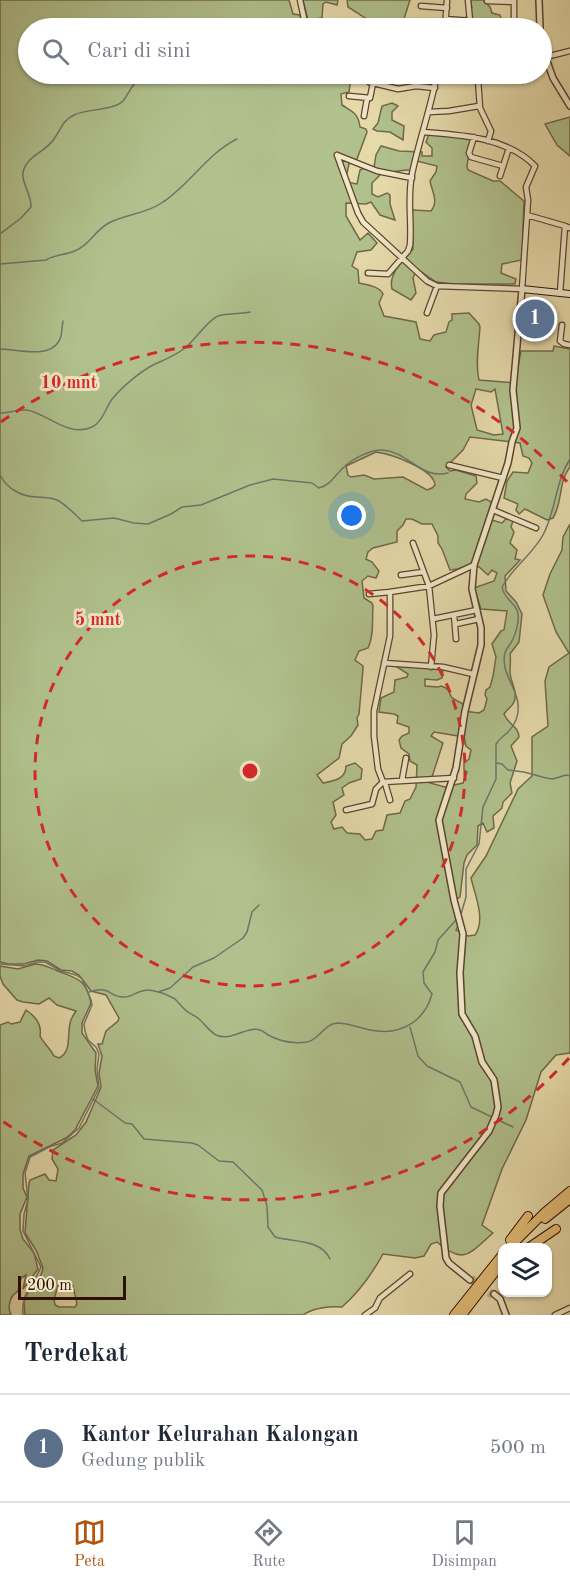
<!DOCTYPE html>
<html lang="id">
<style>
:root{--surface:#fff;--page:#f2f2f3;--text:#1f2937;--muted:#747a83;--line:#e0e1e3;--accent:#b45309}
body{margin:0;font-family:"Old Standard TT",serif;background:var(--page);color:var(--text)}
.controls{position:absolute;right:18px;bottom:18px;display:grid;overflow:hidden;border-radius:12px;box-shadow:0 2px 4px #0004}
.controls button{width:54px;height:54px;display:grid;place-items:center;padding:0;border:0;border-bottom:2px solid var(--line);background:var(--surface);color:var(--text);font:30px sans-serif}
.scale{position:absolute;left:18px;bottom:15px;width:108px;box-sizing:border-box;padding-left:6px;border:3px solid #2f1102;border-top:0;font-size:16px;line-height:21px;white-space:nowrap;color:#2f1102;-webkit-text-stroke:4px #efe7c8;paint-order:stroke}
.you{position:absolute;left:352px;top:516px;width:21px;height:21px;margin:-15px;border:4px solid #fff;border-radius:50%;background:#1a73e8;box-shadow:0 0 0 9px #1a73e833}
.badge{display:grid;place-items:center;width:39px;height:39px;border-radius:50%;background:var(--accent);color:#fff;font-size:20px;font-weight:700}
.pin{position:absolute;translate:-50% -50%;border:3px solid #fff;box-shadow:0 2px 6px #0006}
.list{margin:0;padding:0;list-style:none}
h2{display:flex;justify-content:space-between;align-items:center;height:78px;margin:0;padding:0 24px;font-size:26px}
h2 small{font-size:20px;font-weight:400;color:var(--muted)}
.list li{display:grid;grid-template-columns:39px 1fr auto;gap:18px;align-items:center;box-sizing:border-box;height:108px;padding:0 24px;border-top:2px solid var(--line)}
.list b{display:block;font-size:22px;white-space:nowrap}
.list p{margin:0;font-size:20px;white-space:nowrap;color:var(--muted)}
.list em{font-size:20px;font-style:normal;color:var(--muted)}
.icon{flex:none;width:33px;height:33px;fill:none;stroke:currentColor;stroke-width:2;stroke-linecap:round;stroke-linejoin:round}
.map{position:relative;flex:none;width:570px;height:1315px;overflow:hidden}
.search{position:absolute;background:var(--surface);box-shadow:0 2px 4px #0004;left:18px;right:18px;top:18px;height:66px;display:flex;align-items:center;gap:15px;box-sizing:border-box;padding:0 21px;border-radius:33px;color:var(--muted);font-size:22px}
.sheet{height:186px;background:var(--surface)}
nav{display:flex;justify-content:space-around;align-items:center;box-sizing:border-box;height:84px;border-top:2px solid var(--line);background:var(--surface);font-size:16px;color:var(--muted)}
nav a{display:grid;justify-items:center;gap:3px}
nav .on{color:var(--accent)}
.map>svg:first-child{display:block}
</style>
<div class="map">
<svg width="570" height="1315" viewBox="0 0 570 1315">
<rect width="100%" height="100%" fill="#e6daab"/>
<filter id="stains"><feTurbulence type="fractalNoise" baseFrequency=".00333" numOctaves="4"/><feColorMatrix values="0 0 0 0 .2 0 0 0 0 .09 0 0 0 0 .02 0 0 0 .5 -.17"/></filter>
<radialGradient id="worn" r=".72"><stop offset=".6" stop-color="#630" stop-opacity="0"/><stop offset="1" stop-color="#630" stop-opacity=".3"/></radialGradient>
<path fill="#b0c18d" stroke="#706948" stroke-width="1.5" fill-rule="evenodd" d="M0,0H289L293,14L300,15L302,25L296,28H28V74H338L351,77L349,92L341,94L342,105C353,112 358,113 360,127L366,129L367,132L357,159L349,164L345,182L357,184L360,170L364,168L370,170L374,167L376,155L381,146L399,151L422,152V156H432V148L426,142L429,134L468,137L471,141L467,166L468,170L493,181H500L524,201L522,260L502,264L501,273L516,279L515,284H453L436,282L417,269L413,278L416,293L411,300L392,289C388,273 403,261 413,249L412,210L431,211C439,201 432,192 430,181L436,172L437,166L417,161L413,164L411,170C400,169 392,173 382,173L372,183V194L378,197L387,193L390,195V204L395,220L380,215L371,202L366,204L346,203V216L360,240L368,233L377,243L371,250L357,252L352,266L358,270L359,283C367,285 379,286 383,294L379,303L384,316L416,322L420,339L430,341L434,335L446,332L449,322L452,320V314L469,313L479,324L480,327C479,344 475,363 479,380L515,383L521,351H553L554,346L570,349V467C558,482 563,502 553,518L547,520L525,509L519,514L516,510L518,504L504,498L507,481L513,472L528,473L532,463L529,458L523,456L520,443L470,437L463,450L446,467L450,471L456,470L476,476L477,483L466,494L465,499L479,502L486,499L493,503L488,519L502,523L507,518L513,521L511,527L514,532L510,543L517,550L515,559L520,560L505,576L506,591L516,602L522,614L519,642L510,654C511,660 510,667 510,673C511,683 518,692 514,702C512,707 507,709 504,714C509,726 518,725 519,737L511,746L517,761L510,783L512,793L503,802L502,808L493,816L494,828L487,832L483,823L478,826L477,845L467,855L464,863L460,897L453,902L458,926L456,930L468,936L475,935C486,920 475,895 471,878L486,856L518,789L532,776V737L548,726L545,681L549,667L569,653L556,632L543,595L550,574L562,550L563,537L570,524V1053L556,1055L541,1072L526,1120L502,1169L482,1225L493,1233C470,1253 464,1266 437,1242L431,1244L424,1256L415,1258L383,1254C372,1274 359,1292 342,1307C329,1306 313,1308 303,1315H25L24,1302L28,1292L41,1275L43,1268L36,1250L25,1233L29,1183L30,1180L45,1174L49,1180L56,1181L58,1169L52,1159L53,1150L76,1135L86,1122L99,1092L101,1087L99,1073L102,1056L98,1044H102L106,1031L118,1021L119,1018L106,995L91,991L79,975L72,971L61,970L47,961L38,960L24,964H8L0,962ZM476,389L491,392L495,389L503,434L494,435L477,430L471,405ZM376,452C391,454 434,469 435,485L432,488L427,490L403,477L374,479L364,475L351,477L348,475L346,466ZM406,519H412L422,524H432L438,536V543L442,549L450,570L458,569L470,564L479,567L488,575L492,570L497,573L494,581L474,588L481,609L507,611L504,630L501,631L492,644L496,657L493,676L490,687L486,690L485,695L487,699L484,710L479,713L464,711L463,704L452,698C448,691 450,689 441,686L438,687L425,686V679L437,680L442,678L443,670L438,666L398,664L397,667L408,674L407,677L395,680L394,692L381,698L379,712L394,714L398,716L397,723L409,727V733L402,736L399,740L401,748L409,754L410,761L417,765L416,787L410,799L405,801L400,813L387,815L383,830L376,831L372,839L365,840L360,834L347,833L342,827L334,829L331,822L336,815L333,802L344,795L342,788L349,783L361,779L362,769L355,763L346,766C346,779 334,781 323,783L317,775L339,758L342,744L351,736L358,725L357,718L359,714L363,669V666L355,660L359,651L368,648C374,636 372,620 373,606L372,603L364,598L362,581L368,576L376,578L379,571L372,562L366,559L368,552L373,548L397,542V531L403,525ZM434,732L464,737L466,746L471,750L469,759L464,763V770L467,772L463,783L445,787L430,783L443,743L431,736ZM65,1282H70L73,1286L77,1304L75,1307H59L55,1305L54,1299L58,1286Z
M303,0H338L337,5L326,2L323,4L322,18L308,20Z
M347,0H410L402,25L392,24L382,28H376L374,23C363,18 357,12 348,7Z
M470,0H483L490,7L492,13L500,15L504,28H474L472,19L466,17L469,10L472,8Z
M392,103L398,106L392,112V120L404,126L403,140L390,132L377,131L373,129L378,123L382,106Z
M570,117V156L557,145L545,124Z
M35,964C45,964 49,968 58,971C78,979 86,979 91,1003L82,1023V1033L96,1053L95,1070L98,1086L75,1130L66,1138L29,1156L23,1174V1188L27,1197L20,1214V1230L23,1239L34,1253L38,1269L23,1289L26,1275L21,1278L18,1291C10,1296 7,1306 11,1315H0V1025L8,1022L11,1024L20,1022L26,1010C35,1016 42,1025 40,1036C44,1044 50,1048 54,1056L59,1058C73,1051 66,1033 71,1020C72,1017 74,1014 76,1011L57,1005L49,998L39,1004L23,1002L17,1000L3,984L0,976V966L18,969Z"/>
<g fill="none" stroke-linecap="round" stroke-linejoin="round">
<path stroke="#6d7669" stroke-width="1.5" d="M0,234L21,218L31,207C31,192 21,183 23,172C27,155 46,152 54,139C61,129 63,120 74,115C86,109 115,110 123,101C129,94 131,84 140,79C148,74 158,78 166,74
M0,264L46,260C54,255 64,255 72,252C88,247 93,233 107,224C125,214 147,214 163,202C189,185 208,153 237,139
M0,349C18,349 54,361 61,336C62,331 62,326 63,321
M0,413C9,413 18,409 27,410C48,414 69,438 92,427C103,422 106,406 113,398C123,386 140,372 153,365C164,360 175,356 185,348C195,340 208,320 218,316C228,313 240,314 250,312
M0,475C7,489 22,497 38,497C46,498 49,497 57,500C67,505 74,514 82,521L114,518L134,523L148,524L171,514L182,507L201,505L250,485L273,479L312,483L319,488C331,485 335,475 344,467C352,459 371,449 383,450C408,452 422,480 448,473
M497,763L502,764L508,770L524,772L546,778L553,779L566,775L570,776
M461,914L466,897V869L479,844L483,807L496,779V744C502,734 510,735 516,720C526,693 499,677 505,653C506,649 510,645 512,641C516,634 519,622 518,614C517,603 504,600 502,587C513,567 532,555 543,535C556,511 555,482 570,459
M0,964L25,966L37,962H45L61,971L76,975L82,979L91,1000L92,1005L84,1024L85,1031L88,1040L96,1047L99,1054L97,1069L99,1088L79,1128L62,1143L49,1147L30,1157L25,1173L28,1200L24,1214L23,1231L41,1267C34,1285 21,1291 23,1315
M89,992C111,985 109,997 123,997C132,998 139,989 149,990C157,991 168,995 175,999C179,1003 183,1009 188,1012C192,1015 196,1016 199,1019C204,1023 210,1032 216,1035C232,1042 245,1026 260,1030C261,1030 267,1034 268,1035C281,1042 293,1044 307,1042C319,1040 324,1024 337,1023C351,1023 363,1030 377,1031C403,1034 425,1020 432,994L424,983L423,972L435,952L438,940L456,920
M158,992L170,988L193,967L214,958L243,938L247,932L252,912L259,905
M410,1027L418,1056L427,1066L460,1082L471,1107L513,1127
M93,1099L125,1123L132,1124L144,1139L192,1143L198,1145L219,1161L233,1162L262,1190L267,1206L268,1227L275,1237C293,1242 321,1239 330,1259"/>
<path stroke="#c1b289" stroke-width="5" stroke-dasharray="5 2.5" stroke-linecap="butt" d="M472,1277L494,1294
M470,1280L492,1297"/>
<g stroke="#5d432c" stroke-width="7">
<path id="minor" d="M300,0L306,28
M468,0L470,21
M487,1L514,2
M421,6L447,8
M446,19L470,21L471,28
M445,28L447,0
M514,28V0
M532,28L540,27
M542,58L570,51
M370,74L369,82L398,89L416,86L435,88
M436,78L478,79L480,108L491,131L488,141
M349,96L370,98L373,83
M429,112L449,111L479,106
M364,116L367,99
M474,137L469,153L471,157L503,166
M337,155L358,213L363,222L427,281L437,286L522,289L528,200L526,187L535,166C507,137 461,135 423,132
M337,155L377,171L412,178
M500,176L509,148
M527,215L565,226
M368,273L388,274L408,251L410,245C412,222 407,198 412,174C419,140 431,108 437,74
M560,293L565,226L570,228
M427,313L437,286
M562,325L560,341L564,344L570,345
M449,465L503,478
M493,510L536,528
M413,543L429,586L434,635L431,667
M401,575L423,572
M369,594L390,592
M454,615L456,639
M433,619L477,610
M456,624L479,619
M384,663L443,667L473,674
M454,778L383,782L378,769L374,736V711L390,636V592L429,586L474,565
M402,780L406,758
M385,783L390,800
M346,810L372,804L376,789L383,782
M365,1315L375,1308L380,1298L410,1274
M555,1315L570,1308"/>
</g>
<g stroke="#5d432c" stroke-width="8">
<path id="tertiary" d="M539,0L540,28
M542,47L553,78L570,106
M470,1280L449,1263L446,1258L440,1206L441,1193L489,1131L496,1115L498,1107L494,1080L482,1062L475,1036L462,1014L460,973L463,934L454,900L439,820L456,768L465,711L481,645V628L472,589L474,565L508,463L512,442L517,428L513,390L522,289
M494,1294L500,1299L506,1315"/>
</g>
<g stroke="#2f1102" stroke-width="8">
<path id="secondary" d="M522,289L570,294"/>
</g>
<g stroke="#2f1102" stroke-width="10">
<path id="motorway" d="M545,1219L570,1199
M510,1240L528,1216
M509,1248L545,1212L570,1191
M528,1248L556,1229
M454,1315L502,1255
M462,1315L502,1263"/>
</g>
<use href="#minor" stroke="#efe7c8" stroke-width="4.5"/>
<use href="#tertiary" stroke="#efe7c8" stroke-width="5"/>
<use href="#secondary" stroke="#efe7c8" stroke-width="6"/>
<use href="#motorway" stroke="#e3bd76" stroke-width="8"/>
</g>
<g fill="none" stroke="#d62828" stroke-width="3" stroke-dasharray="10 8">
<circle cx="250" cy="771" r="215"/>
<path d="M569 1058A429 429 0 0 1 1 1120M1 422A429 429 0 0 1 569 484"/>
</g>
<circle cx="250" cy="771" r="9" fill="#d62828" stroke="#efe7c8" stroke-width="3"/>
<g font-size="18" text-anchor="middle" font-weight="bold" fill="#d62828" stroke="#efe7c8" stroke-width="6" stroke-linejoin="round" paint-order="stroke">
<text x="69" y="388">10 mnt</text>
<text x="98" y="625">5 mnt</text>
</g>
<rect width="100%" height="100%" filter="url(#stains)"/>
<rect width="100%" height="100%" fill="url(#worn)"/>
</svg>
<div class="controls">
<button><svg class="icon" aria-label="layers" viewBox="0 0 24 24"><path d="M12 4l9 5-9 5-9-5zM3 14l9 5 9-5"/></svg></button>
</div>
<div class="scale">200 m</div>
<div class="you"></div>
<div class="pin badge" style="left:535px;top:319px;background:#5c6f8a">1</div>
<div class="search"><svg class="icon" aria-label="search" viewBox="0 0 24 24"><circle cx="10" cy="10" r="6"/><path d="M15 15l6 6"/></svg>Cari di sini</div>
</div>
<section class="sheet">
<h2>Terdekat<small></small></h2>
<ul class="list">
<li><span class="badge" style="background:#5c6f8a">1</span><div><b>Kantor Kelurahan Kalongan</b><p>Gedung publik</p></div><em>500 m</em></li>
</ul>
</section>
<nav>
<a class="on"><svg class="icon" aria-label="map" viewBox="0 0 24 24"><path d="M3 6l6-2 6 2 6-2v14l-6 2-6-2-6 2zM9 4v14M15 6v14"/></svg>Peta</a>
<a><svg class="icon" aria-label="directions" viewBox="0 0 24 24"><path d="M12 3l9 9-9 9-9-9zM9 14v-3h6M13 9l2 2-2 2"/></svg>Rute</a>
<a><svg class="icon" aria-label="saved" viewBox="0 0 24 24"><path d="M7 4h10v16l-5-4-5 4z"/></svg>Disimpan</a>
</nav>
